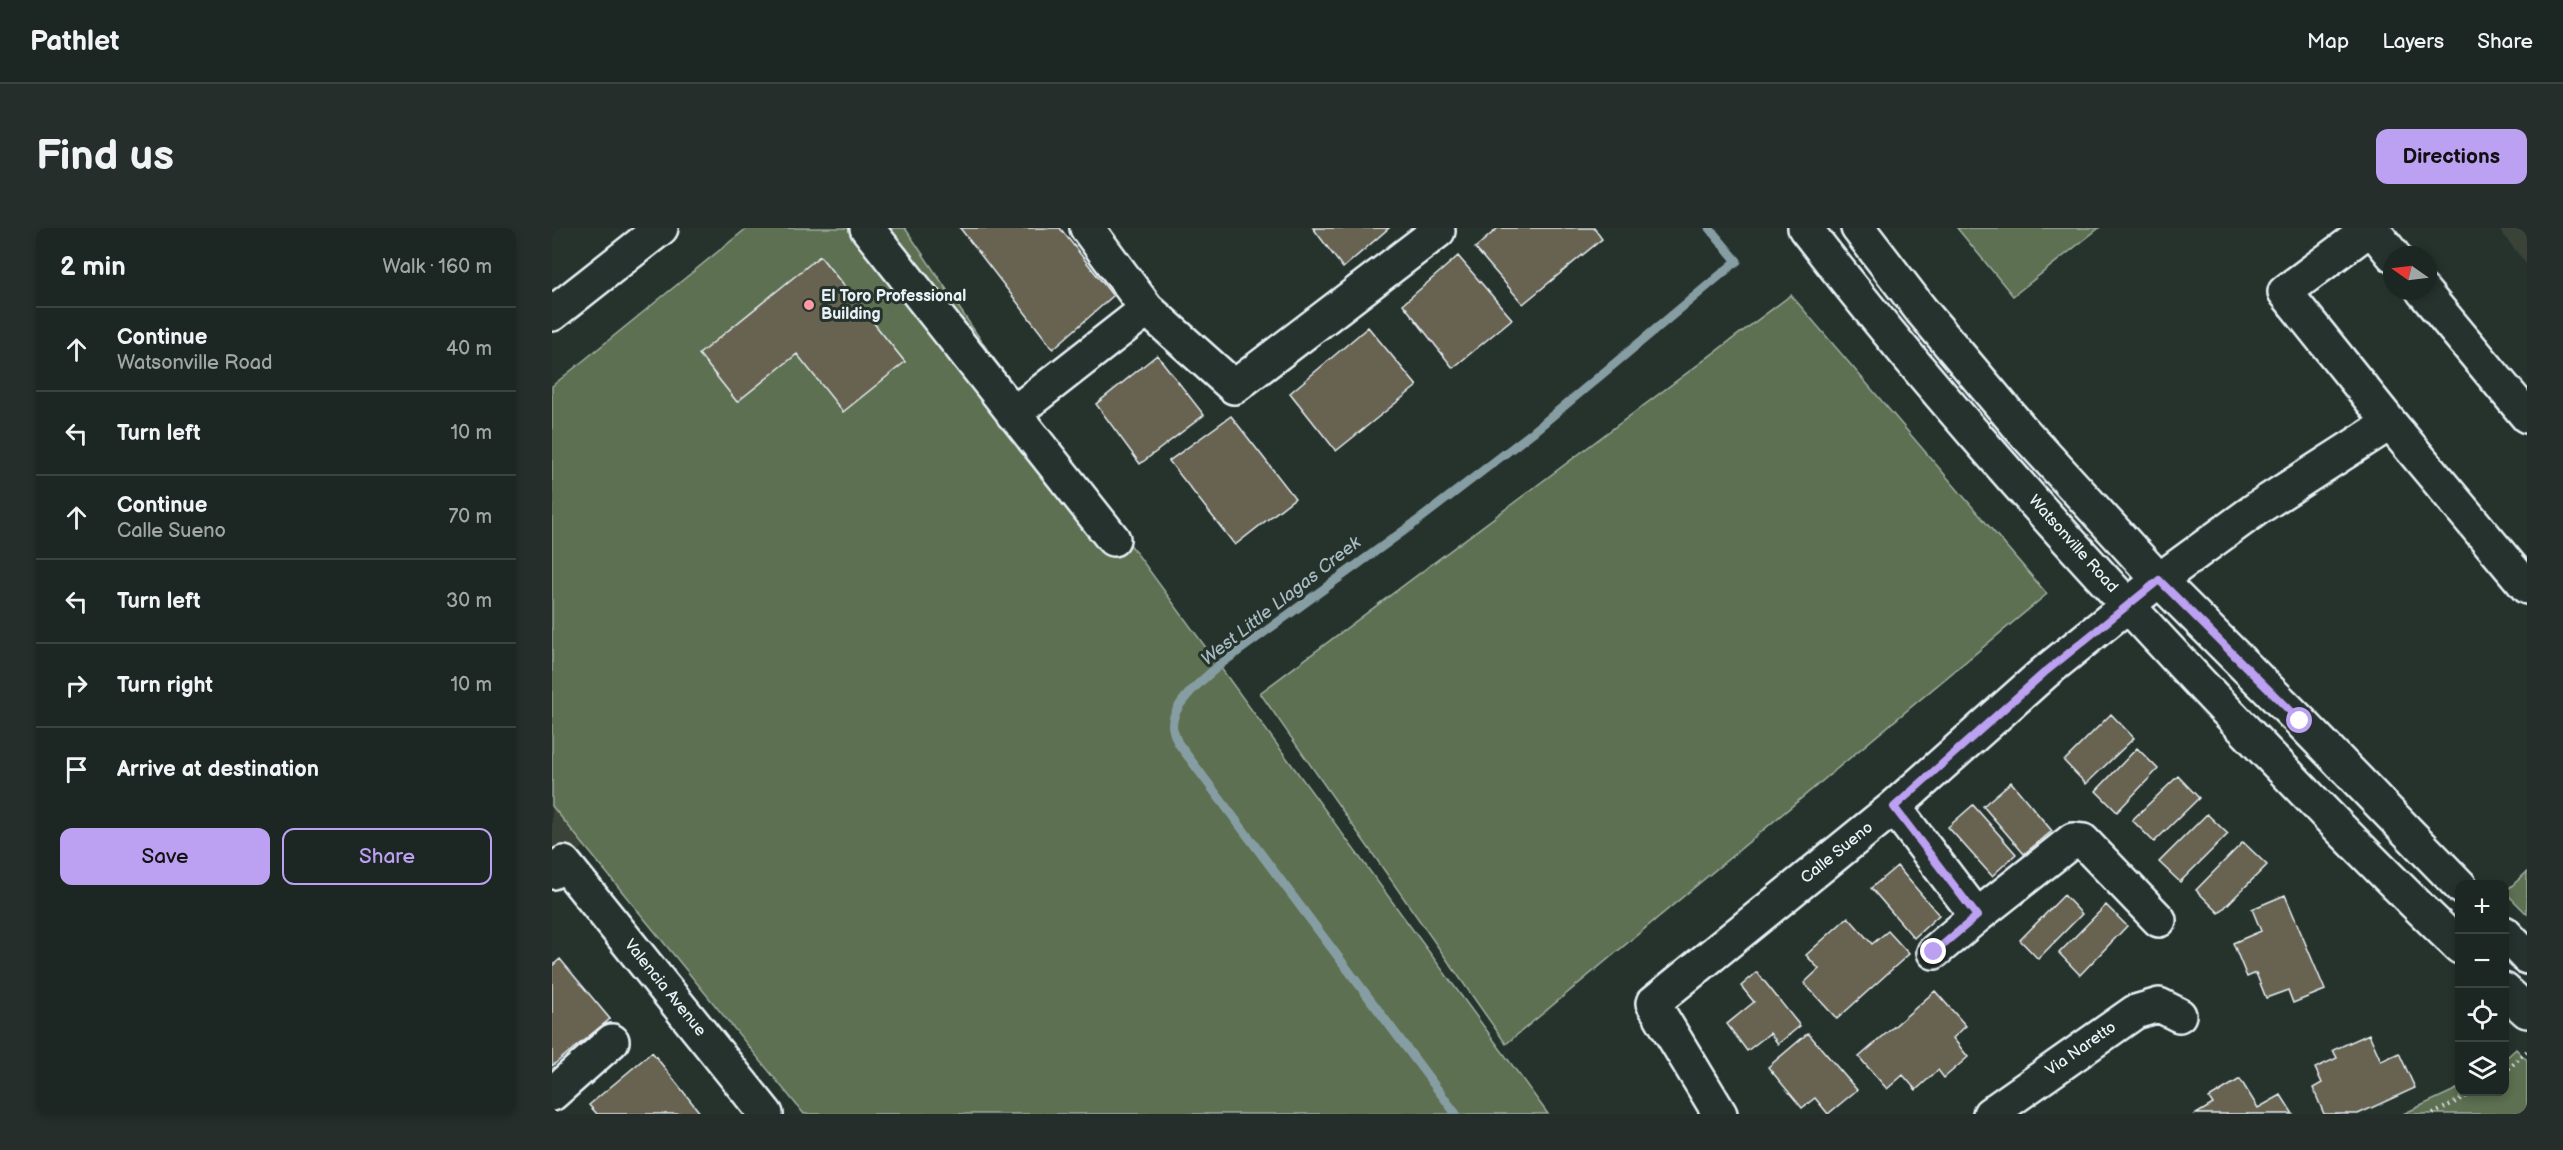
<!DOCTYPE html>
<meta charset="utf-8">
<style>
:root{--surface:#1c2622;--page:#252e2a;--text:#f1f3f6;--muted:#a0a5a5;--line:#3a4340;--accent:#bca0f2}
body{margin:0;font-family:"Balsamiq Sans",sans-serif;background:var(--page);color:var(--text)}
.controls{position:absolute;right:18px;bottom:18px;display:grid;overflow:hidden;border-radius:12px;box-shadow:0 3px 9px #0003}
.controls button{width:54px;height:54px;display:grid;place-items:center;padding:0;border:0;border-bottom:2px solid var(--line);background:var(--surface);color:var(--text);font:30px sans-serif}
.compass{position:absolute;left:1831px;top:18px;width:54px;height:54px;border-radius:50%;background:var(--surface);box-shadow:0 3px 9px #0003;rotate:284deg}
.stop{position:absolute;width:18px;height:18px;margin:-14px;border:4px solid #bca0f2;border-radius:50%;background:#fff}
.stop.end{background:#bca0f2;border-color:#fff;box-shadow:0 2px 6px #0008}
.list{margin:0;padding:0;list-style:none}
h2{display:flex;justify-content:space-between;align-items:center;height:78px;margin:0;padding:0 24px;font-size:26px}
h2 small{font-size:20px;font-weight:400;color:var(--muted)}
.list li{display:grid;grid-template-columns:39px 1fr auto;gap:18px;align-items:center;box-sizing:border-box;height:84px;padding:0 24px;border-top:2px solid var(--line)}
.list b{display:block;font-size:22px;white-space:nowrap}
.list p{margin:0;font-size:20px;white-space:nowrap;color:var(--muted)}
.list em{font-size:20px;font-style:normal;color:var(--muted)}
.actions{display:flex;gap:12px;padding:18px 24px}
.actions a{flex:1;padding:14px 0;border:2px solid var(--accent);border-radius:12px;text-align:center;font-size:21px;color:var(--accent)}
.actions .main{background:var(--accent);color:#111}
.icon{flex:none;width:33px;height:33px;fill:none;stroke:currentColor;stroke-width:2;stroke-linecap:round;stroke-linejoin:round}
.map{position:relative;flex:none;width:1975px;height:886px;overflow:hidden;border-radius:12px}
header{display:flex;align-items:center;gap:36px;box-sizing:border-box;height:84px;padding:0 30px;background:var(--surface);border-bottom:2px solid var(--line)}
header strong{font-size:28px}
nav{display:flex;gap:33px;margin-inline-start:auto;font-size:21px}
.intro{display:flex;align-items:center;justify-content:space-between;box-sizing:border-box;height:144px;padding:0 36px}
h1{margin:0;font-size:42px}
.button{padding:15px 27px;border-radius:12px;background:var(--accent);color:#111;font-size:21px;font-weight:700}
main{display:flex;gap:36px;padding:0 36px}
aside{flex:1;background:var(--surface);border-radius:12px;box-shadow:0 3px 9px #0003}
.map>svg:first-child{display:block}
</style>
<header>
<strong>Pathlet</strong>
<nav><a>Map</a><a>Layers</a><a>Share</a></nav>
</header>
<div class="intro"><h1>Find us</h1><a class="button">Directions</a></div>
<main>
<aside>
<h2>2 min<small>Walk · 160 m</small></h2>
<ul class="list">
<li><svg class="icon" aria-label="ahead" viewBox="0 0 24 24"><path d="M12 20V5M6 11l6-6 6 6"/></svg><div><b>Continue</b><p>Watsonville Road</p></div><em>40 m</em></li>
<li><svg class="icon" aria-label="left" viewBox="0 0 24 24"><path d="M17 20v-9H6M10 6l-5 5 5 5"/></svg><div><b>Turn left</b></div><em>10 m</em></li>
<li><svg class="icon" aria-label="ahead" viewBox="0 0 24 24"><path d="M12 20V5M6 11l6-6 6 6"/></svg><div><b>Continue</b><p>Calle Sueno</p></div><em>70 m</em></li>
<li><svg class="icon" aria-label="left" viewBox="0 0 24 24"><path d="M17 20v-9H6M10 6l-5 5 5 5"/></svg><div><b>Turn left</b></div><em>30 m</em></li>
<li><svg class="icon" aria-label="right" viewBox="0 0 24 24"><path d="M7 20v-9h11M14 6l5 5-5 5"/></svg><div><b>Turn right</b></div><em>10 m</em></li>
<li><svg class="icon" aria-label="arrive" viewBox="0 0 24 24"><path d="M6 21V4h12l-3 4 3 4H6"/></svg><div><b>Arrive at destination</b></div></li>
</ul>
<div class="actions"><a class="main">Save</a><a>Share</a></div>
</aside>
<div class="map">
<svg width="1975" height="886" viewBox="0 0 1975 886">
<rect width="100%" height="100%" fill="#26332d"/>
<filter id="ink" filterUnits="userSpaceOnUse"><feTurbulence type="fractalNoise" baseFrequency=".0167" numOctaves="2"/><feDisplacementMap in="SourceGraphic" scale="12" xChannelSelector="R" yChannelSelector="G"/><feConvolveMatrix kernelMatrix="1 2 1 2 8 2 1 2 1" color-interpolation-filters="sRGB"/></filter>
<g filter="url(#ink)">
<path fill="#3a4238" d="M1946,0H1975V37Z
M0,578L33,618L0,648Z"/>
<path fill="#5d6f51" stroke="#a2b0a4" stroke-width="1.5" d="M195,0H353L437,124L996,886H252L0,578V158Z
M1405,0H1547L1461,68Z
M1239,67L1495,366L954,816L708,465Z
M1975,644V686L1953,664Z
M1964,821L1975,832V886H1851L1907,860L1908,864H1952L1953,831Z"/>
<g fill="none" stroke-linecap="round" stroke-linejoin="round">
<path stroke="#869ea3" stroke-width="9" d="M904,886L626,515C624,510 622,506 621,501C616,478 654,449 670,435L868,291L981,204L1185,33L1157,0"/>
</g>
<path fill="#676451" stroke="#e8f1f8" stroke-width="1.5" d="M408,0H508L561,68L501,121Z
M761,0H837L791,40Z
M946,0H1042L1050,11L971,76L923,20Z
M268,28L353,134L291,184L245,126L185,174L147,126Z
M906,28L960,91L901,140L851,76Z
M816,99L865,158L784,223L738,165Z
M605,127L652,187L588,236L544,176Z
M679,188L743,270L683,317L617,233Z
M1559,486L1582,510L1534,556L1512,533Z
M1585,520L1606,541L1565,584L1544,563Z
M1626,548L1647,570L1602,614L1580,592Z
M1459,554L1500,603L1472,626L1431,578Z
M1421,577L1464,626L1440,648L1396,599Z
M1655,586L1676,606L1628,654L1607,634Z
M1691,614L1715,637L1667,685L1644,662Z
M1345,638L1387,687L1362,710L1319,660Z
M1512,667L1530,686L1486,731L1468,712Z
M1733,667L1773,762L1741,775L1736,762L1714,770L1704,745L1695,749L1681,715L1709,703L1700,681Z
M1554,677L1575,698L1528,747L1507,725Z
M1296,689L1320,716L1336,703L1357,726L1285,791L1252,755L1267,741L1254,727Z
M8,731L58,791L0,838V738Z
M1205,744L1248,798L1226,816L1218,805L1195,823L1175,796L1202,774L1189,758Z
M1383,763L1414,798L1401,810L1416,829L1392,850L1386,842L1364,862L1351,847L1335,861L1307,829Z
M1256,805L1305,862L1276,886L1263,870L1250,880L1216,839Z
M1817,806L1829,833L1847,825L1863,860L1806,886H1772L1761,860L1770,855L1763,840L1785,830L1781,822Z
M100,824L149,886H45L37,877Z
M1688,851L1706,880L1729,867L1741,886H1644L1661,876L1657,870Z"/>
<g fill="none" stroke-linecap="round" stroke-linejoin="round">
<g stroke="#e8f1f8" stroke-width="38">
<path id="minor" d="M315,0L561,311
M1871,63L1975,188
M595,81L682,159L886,3L884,0
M461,186L595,81L535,0
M1838,195L1975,359
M1342,579L1425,688L1521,612L1531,613L1607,692
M0,644L12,635L214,886
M1382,724L1425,688
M0,866L60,813
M1168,886L1101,775L1342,579L1492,445L1607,352L1707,279L1838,195L1733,64L1819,0L1841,27
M1438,886L1583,784L1607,777L1627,787"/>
</g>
<g stroke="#e8f1f8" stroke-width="38">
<path id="major" d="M1253,0C1376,159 1510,308 1647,454C1732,543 1818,633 1908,719
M1306,0L1369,82L1469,201L1607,352L1748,493L1908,658
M0,86L109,0
M1952,705L1975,729
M1952,762L1975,783"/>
</g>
<path stroke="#e8f1f8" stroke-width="4" stroke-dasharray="1.5 4.5" stroke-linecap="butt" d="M1952,845L1975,823
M1881,886L1922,864"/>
<use href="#minor" stroke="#26332d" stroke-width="33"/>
<use href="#major" stroke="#26332d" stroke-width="33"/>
</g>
</g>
<g fill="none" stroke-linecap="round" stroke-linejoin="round" filter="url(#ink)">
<path stroke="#bca0f2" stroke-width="8" d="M1382,724L1425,688L1342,579L1492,445L1607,352L1748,493"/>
</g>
<circle fill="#ff9aa2" stroke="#26332d" stroke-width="2" cx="257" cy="77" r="6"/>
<g text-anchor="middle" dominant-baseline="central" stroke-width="6" stroke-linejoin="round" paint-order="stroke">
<g font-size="16" font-weight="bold" fill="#e8f1f8" stroke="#26332d" text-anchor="start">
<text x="269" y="68">El Toro Professional<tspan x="269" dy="18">Building</tspan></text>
</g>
<g font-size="16" fill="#e8f1f8" stroke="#26332d">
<text transform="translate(1521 316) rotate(48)">Watsonville Road</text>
<text transform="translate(1285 625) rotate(-39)">Calle Sueno</text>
<text transform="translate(113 760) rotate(51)">Valencia Avenue</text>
<text transform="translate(1529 821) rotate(-35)">Via Naretto</text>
</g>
<g font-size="18" font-style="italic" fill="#a6babf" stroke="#26332d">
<text transform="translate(729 373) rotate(-38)">West Little Llagas Creek</text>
</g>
</g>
</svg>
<div class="controls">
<button>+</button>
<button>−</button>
<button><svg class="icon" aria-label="locate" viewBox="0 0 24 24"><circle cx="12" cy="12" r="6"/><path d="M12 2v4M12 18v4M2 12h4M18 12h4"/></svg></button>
<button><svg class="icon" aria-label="layers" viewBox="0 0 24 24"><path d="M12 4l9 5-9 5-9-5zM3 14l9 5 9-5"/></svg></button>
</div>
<svg class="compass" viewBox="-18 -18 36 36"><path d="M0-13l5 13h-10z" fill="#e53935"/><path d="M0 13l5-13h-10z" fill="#a0a5a5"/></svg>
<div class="stop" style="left:1748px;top:493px"></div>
<div class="stop end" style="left:1382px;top:724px"></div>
</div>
</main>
